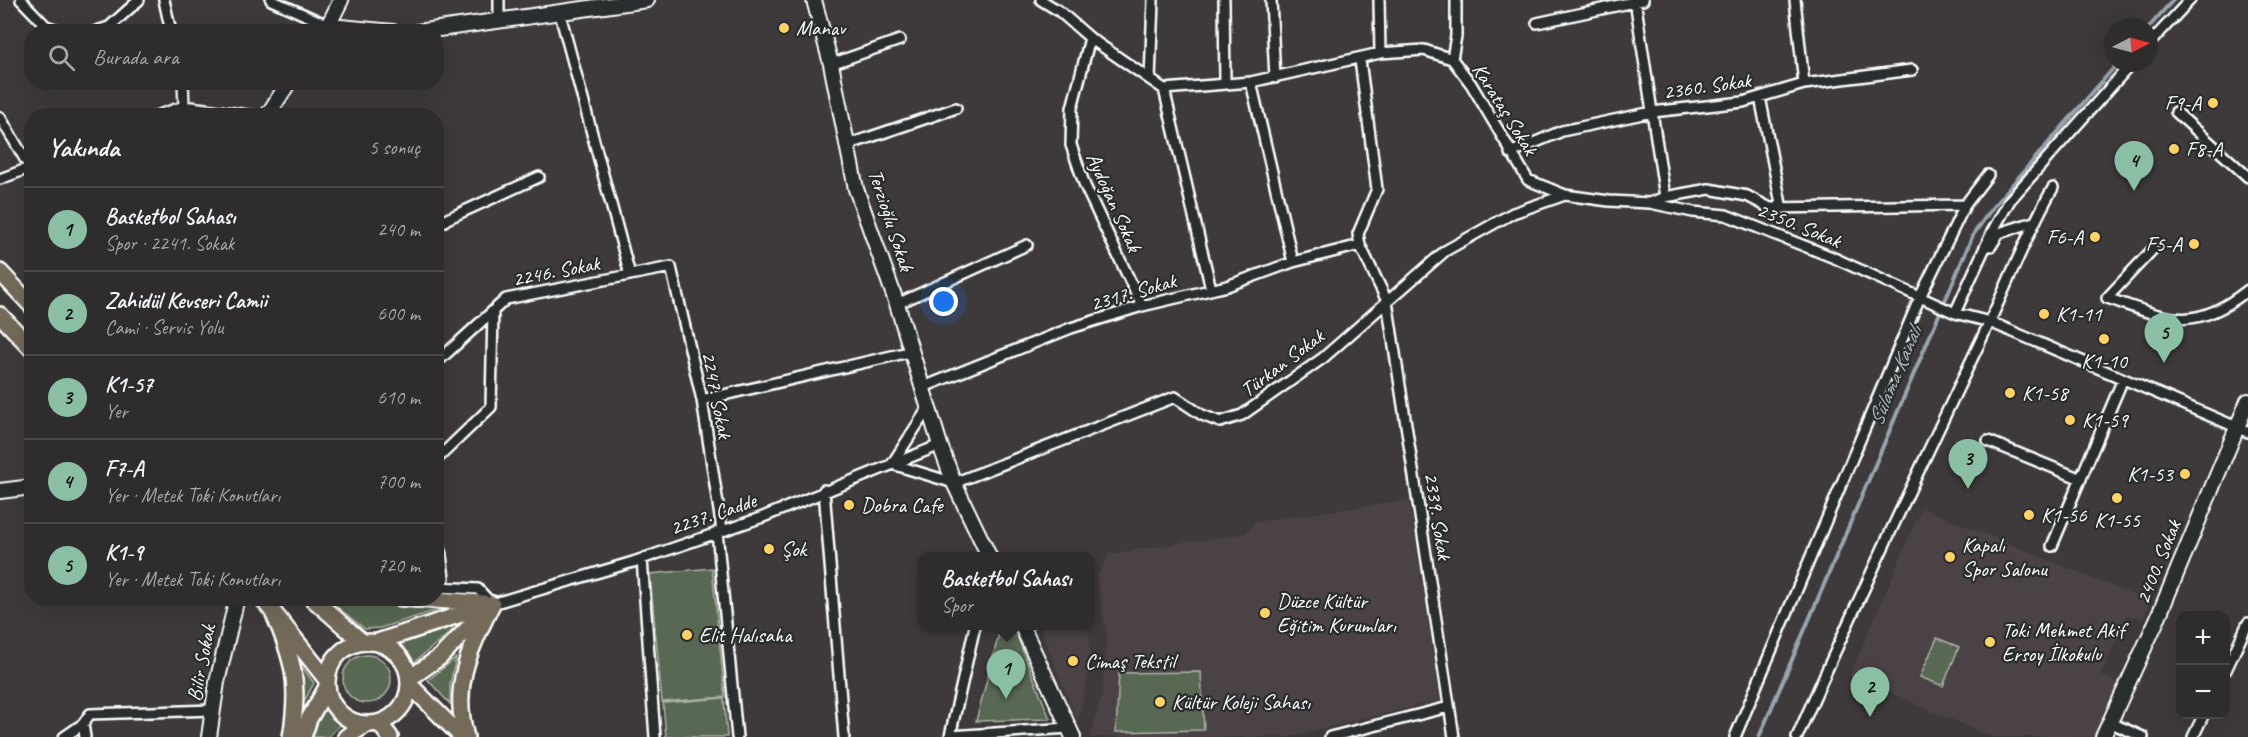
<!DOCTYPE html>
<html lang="tr">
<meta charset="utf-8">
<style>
:root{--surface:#2e2c2c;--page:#3a3838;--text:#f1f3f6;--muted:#a7a7a9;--line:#494848;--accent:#8abfa5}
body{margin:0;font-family:Caveat,sans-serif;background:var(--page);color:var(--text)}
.controls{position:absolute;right:18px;bottom:18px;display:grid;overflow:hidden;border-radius:12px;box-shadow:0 6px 24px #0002}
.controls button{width:54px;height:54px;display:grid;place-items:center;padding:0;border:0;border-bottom:2px solid var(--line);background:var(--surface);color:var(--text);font:30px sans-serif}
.compass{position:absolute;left:2104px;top:18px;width:54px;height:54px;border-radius:50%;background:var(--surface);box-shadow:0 6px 24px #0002;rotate:84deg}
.you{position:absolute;left:944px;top:302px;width:21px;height:21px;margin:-15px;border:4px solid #fff;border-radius:50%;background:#1a73e8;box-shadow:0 0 0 9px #1a73e833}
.badge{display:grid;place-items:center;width:39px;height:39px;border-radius:50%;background:var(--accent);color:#111;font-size:20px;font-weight:700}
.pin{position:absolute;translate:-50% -50px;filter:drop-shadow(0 2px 3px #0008)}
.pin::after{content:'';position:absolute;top:32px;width:21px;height:18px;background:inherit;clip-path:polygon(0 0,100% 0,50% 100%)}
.popup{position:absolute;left:918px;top:552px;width:177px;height:78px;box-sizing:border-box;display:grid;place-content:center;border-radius:12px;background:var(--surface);filter:drop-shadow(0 2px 4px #0005);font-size:20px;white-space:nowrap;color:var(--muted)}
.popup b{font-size:22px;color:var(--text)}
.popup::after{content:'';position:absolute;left:50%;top:100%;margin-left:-12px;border:12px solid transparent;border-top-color:var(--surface)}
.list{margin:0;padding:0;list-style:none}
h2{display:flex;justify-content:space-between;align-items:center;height:78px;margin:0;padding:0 24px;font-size:26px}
h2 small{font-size:20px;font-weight:400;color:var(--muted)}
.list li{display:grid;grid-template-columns:39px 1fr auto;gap:18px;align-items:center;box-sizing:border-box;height:84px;padding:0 24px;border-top:2px solid var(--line)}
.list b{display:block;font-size:22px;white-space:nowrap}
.list p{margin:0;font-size:20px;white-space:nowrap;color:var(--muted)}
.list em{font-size:20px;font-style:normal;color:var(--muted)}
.icon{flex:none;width:33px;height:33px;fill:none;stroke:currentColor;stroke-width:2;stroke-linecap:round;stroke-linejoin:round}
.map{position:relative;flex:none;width:2248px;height:737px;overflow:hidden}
.search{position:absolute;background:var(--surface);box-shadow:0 6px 24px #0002;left:24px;top:24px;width:420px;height:66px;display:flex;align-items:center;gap:15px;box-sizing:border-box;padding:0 21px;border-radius:24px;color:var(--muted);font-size:22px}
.panel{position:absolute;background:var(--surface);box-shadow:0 6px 24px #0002;left:24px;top:108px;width:420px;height:498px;border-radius:24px}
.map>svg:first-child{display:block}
</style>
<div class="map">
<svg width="2248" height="737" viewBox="0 0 2248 737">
<rect width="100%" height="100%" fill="#3e3a3b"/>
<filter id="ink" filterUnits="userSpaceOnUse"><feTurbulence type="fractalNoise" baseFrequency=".0167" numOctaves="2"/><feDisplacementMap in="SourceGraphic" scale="12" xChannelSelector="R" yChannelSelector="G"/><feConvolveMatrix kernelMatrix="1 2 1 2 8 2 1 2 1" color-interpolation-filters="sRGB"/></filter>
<g filter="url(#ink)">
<path fill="#4c4344" d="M1409,500L1440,700L1287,737H1090L1102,696L1107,638L1097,578L1109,554L1246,533L1255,522Z
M1922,508L2150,602L2143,618L2127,615L2100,675L2118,683L2094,737H1992L1850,675Z
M1039,626H1088L1091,661L1078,721Z"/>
<path fill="#586852" stroke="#acb4a8" stroke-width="1.5" d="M712,568L725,697L662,702L650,574Z
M327,599H340L444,608L380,628L365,629Z
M1001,626H1013L1050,719L976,721Z
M452,627L453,630L413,663L400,644Z
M1937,638L1959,647L1943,686L1920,677Z
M343 679a24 24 0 1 1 48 0a24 24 0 1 1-48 0Z
M456,658L450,684V704L428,680Z
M298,661L314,683L304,702Z
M1201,672L1204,730L1116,732L1119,673Z
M724,698L727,737H666L663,703Z
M325,707L342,723L328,737H310Z"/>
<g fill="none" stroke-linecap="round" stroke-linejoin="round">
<path stroke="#97a5ad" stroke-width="4" d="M2149,27L2173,0
M1759,737L1973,235L1992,208L2118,63"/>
<g stroke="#fff" stroke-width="14">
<path id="street" d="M21,0L46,26L64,32
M164,0L171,32
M271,0L330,26
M499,0V20
M1041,0L1059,11L1090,38L1164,89L1251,82L1380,53L1424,50L1452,59L1471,84L1528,180L1565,195L1609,201L1650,203L1665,197L1709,189L1747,196L1770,208L1965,205
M1224,0L1225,83
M1271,0L1275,78
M1379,0L1380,53
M1635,0L1665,197
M1795,0L1804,84
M560,14L630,275
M1537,23L1643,0
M94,32L109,27L139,0
M1090,38L1072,108L1071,145L1085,186L1142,306
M2149,44L2190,0
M1452,59L1456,36V0
M1360,60L1377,189L1358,234L1360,245L1387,301L1454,737
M831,64L900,40
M1150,79L1153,0
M1251,82L1293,262
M1164,89L1211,289
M1760,97L1782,209
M184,106L255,116
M2176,112L2248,177
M156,116L184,106L183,82
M0,117L32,171
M847,145L956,108
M1510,153L1562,131L1652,112L1743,102L1804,84L1912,70
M0,179L32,167
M1650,203L1693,212L1726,215L1832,257L1955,313L1990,322L2248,432
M436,227L447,219L539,177
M1991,246L1999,233L2034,222
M2153,249L2107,298C2168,319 2192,334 2248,290
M897,304L1027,245
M1955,313L1992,232L2010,200L2132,63
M436,363L506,299L671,267L702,400L722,530
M921,388L1071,328L1142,306L1227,286L1293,262L1360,245
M702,400L909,352
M928,408L892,464L954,483L1175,397L1202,415L1220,422L1242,415L1323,358L1445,251L1513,213L1565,195
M1988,441L2081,479
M436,460L491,407L493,311
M824,490L844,737
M436,517L444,578
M717,532L737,737
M2052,546L2123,379
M642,559L655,737
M436,587L478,589L492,604L633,562L763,517L940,445
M975,626L950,736L1069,728
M2226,670L2248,623
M2109,722L2143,737
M64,737L83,724
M85,737L83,724L90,714L213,710
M1330,737L1449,707
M1735,737L1920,297L1965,205L1988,175
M1797,737C1856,603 1918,472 1981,340C2006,289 2025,236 2053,188
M2193,737L2204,714"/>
</g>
<g stroke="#fff" stroke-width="18">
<path id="secondary" d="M814,0L831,64L856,189L897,304L940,445L954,483L989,556
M330,26L393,32
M325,32L341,0
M417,32L647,0
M267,116L289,82
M0,491L32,487
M1022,626L1073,737
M209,737L217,682L237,598
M2103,737L2157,620L2248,401"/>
</g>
<g stroke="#fff" stroke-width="20">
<path id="primary" d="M0,272L32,306
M0,315L32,349
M262,598L327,680
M312,598L361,641
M401,598L483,603
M273,612C294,660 300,684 291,737
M327 683a41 41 0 1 1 82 0a41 41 0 1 1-82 0Z
M377,642L492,604
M410,678L440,657L483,613
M411,686L462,737
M379,723L390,737
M303,737L309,719L327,687
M346,737L367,724
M466,737C451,685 470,650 492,604"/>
</g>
<use href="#street" stroke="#2a2d2e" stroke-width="9"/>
<use href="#secondary" stroke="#2a2d2e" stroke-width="14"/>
<use href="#primary" stroke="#736b5a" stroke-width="15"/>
</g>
</g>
<g fill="#ffd166" stroke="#2a2d2e" stroke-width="2">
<circle cx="784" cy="28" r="6"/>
<circle cx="2213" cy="103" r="6"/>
<circle cx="2174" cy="149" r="6"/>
<circle cx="2095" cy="237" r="6"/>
<circle cx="2194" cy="244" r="6"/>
<circle cx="2044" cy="314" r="6"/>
<circle cx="2104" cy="339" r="6"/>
<circle cx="2010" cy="393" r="6"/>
<circle cx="2070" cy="420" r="6"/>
<circle cx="2185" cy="474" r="6"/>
<circle cx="2117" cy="498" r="6"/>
<circle cx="849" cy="505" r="6"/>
<circle cx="2029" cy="515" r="6"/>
<circle cx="769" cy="549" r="6"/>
<circle cx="1950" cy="557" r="6"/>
<circle cx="1265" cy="613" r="6"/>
<circle cx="687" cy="635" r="6"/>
<circle cx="1990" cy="642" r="6"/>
<circle cx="1073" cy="661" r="6"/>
<circle cx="1160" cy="702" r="6"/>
</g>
<g text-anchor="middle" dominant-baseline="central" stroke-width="4.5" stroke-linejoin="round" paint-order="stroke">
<g font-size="21" fill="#fff" stroke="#2a2d2e" text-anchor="start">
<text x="796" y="28">Manav</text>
<text x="2201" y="103" text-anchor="end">F9-A</text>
<text x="2186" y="149">F8-A</text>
<text x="2083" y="237" text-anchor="end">F6-A</text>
<text x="2182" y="244" text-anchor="end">F5-A</text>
<text x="2056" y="314">K1-11</text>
<text x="2104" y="361" text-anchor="middle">K1-10</text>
<text x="2022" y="393">K1-58</text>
<text x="2082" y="420">K1-59</text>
<text x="2173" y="474" text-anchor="end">K1-53</text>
<text x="861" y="505">Dobra Cafe</text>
<text x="2041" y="515">K1-56</text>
<text x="2117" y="520" text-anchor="middle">K1-55</text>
<text x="1962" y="545">Kapalı<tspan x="1962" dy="24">Spor Salonu</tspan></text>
<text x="781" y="549">Şok</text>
<text x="1277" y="601">Düzce Kültür<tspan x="1277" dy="24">Eğitim Kurumları</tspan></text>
<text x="2002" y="630">Toki Mehmet Akif<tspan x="2002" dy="24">Ersoy İlkokulu</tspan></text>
<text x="699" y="635">Elit Halısaha</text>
<text x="1085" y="661">Cimaş Tekstil</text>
<text x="1172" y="702">Kültür Koleji Sahası</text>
</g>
<g font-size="21" fill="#fff" stroke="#2a2d2e">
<text transform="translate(1707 86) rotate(-8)">2360. Sokak</text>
<text transform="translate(1505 109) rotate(58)">Karataş Sokak</text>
<text transform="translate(1114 202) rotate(66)">Aydoğan Sokak</text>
<text transform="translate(891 220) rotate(72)">Terzioğlu Sokak</text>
<text transform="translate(1799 225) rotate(22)">2350. Sokak</text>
<text transform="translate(556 271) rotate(-11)">2246. Sokak</text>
<text transform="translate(1133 292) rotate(-16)">2317. Sokak</text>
<text transform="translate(1282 363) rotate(-37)">Türkan Sokak</text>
<text transform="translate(717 395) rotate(79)">2247. Sokak</text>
<text transform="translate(713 514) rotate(-19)">2237. Cadde</text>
<text transform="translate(1438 516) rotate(81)">2339. Sokak</text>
<text transform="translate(2158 562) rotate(-68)">2400. Sokak</text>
<text transform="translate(201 663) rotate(-79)">Bilir Sokak</text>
</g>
<g font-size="22" font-style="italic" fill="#a8b4ba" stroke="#2a2d2e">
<text transform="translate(1895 376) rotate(-67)">Sulama Kanalı</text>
</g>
</g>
</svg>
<div class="controls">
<button>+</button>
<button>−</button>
</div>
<svg class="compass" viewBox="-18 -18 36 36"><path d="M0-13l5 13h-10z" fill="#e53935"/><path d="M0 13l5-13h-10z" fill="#a7a7a9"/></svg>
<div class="you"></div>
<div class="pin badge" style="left:1006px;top:699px">1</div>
<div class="popup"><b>Basketbol Sahası</b>Spor</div>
<div class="pin badge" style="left:1870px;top:717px">2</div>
<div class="pin badge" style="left:1968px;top:489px">3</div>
<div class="pin badge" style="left:2134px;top:191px">4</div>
<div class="pin badge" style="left:2164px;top:363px">5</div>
<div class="search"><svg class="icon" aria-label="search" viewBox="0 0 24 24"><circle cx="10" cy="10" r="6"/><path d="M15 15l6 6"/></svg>Burada ara</div>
<section class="panel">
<h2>Yakında<small>5 sonuç</small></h2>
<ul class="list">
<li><span class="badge">1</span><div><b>Basketbol Sahası</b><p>Spor · 2241. Sokak</p></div><em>240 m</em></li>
<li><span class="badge">2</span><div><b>Zahidül Kevseri Camii</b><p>Cami · Servis Yolu</p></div><em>600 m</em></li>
<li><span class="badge">3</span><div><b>K1-57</b><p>Yer</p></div><em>610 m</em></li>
<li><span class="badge">4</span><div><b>F7-A</b><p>Yer · Metek Toki Konutları</p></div><em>700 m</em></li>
<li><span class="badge">5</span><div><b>K1-9</b><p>Yer · Metek Toki Konutları</p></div><em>720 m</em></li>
</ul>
</section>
</div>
